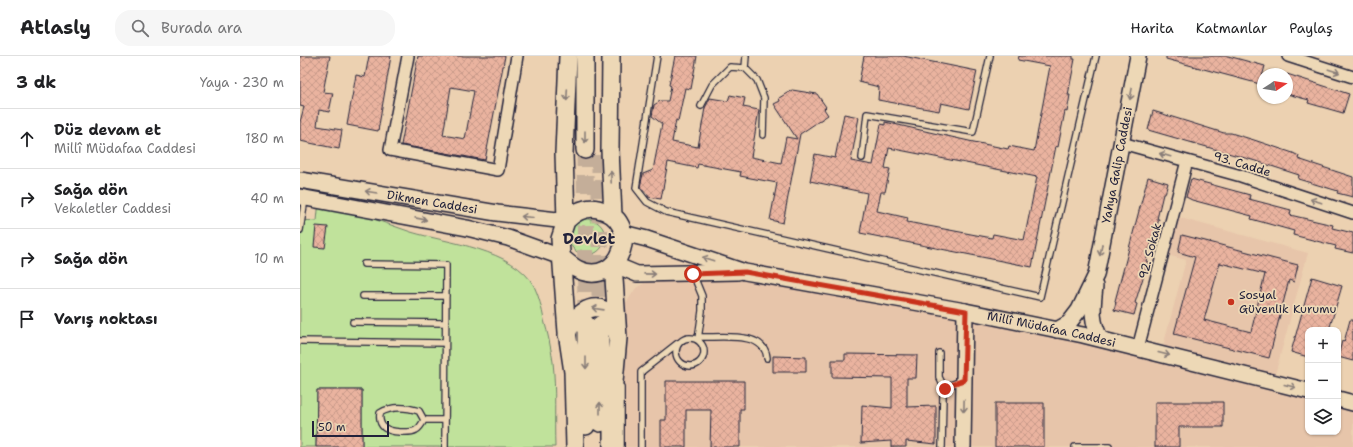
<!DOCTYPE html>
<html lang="tr">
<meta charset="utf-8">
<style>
:root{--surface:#fff;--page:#f6f6f6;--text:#202124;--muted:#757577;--line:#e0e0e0}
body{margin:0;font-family:"Shantell Sans",sans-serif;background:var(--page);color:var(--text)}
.controls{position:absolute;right:12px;bottom:12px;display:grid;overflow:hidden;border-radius:8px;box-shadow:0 1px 3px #0004}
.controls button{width:36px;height:36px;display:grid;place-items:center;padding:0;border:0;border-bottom:1px solid var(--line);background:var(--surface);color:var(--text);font:20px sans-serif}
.compass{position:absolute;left:957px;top:12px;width:36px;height:36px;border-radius:50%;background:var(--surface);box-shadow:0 1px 3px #0004;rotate:78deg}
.scale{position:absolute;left:12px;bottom:10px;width:77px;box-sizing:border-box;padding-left:4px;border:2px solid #22223b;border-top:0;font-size:11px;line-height:14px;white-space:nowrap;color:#22223b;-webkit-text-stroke:3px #edd8b6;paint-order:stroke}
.stop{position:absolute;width:12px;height:12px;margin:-9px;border:3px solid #c8321e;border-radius:50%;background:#fff}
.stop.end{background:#c8321e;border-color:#fff;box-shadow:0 1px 4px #0008}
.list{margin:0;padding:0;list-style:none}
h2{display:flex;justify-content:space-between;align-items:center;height:52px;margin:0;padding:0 16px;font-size:17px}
h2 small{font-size:13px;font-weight:400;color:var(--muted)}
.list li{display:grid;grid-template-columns:26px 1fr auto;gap:12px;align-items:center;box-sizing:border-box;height:60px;padding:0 16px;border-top:1px solid var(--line)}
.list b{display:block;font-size:15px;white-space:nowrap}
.list p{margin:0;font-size:13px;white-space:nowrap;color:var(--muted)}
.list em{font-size:13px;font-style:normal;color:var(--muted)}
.icon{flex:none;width:22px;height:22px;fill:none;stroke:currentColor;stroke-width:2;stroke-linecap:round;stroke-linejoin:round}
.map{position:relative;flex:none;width:1053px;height:391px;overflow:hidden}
header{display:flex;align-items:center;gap:24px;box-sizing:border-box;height:56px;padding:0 20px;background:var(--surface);border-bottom:1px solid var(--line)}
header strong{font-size:19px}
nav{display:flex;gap:22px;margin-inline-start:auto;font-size:14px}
.search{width:280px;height:36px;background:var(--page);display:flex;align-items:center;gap:10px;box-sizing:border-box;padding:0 14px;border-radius:16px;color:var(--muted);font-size:15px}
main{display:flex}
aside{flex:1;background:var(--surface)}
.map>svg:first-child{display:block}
</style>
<header>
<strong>Atlasly</strong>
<div class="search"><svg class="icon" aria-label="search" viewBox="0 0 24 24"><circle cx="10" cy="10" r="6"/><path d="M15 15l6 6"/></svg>Burada ara</div>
<nav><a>Harita</a><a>Katmanlar</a><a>Paylaş</a></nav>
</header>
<main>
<aside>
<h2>3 dk<small>Yaya · 230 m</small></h2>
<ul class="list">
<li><svg class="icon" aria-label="ahead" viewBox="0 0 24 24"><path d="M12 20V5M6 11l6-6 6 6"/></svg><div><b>Düz devam et</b><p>Millî Müdafaa Caddesi</p></div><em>180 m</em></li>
<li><svg class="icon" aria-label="right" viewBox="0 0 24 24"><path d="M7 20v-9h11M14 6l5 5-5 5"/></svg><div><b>Sağa dön</b><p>Vekaletler Caddesi</p></div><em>40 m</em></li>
<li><svg class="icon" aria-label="right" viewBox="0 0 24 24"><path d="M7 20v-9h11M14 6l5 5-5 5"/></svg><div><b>Sağa dön</b></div><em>10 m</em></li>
<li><svg class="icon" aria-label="arrive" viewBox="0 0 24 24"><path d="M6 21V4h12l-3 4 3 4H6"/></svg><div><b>Varış noktası</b></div></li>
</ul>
</aside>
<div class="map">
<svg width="1053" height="391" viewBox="0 0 1053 391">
<defs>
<pattern id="grass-tufts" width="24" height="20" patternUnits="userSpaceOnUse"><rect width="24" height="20" fill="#c0e29b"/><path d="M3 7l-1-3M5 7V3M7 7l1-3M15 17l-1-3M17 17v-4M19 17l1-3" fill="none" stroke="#a5c286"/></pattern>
<pattern id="building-cross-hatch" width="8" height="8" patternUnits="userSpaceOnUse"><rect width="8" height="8" fill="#eab39f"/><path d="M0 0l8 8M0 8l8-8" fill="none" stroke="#c89a8a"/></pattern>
</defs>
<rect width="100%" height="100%" fill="#ecd1b1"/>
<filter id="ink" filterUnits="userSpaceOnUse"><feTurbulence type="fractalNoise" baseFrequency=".025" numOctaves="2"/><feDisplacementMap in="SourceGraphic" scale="8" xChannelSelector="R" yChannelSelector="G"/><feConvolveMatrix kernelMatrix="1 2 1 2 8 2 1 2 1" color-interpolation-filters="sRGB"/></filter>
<g filter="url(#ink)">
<path fill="#e7c5aa" d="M873,160L1008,197L973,326L1008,335V376H1038V343L1053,347V391H321L318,259L336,232L346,226L365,219L426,217L861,298L886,204L863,198Z"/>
<path fill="url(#grass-tufts)" stroke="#71826b" d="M269 181a18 18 0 1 1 36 0a18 18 0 1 1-36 0Z"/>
<path fill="#c0e29b" stroke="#71826b" d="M19,144C50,155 80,165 111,176C147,187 214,193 234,230C239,240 242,253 244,264C248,278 251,292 253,306C256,334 254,363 255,391H62V334H17L16,391H0V164L17,165Z"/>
<path fill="url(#building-cross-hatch)" stroke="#22223b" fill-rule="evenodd" d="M0,0H30L23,36L33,37L29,56L19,54L17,70L42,74L39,93L0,85V66L4,51L0,50Z
M69,0H91L78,75L47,69L56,19L65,21Z
M118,0H205L185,104L101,89ZM151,31L174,35L165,83L143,79Z
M375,0H397L391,33L385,32L378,65L376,64L372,86L398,91L405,52L410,42L428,45L430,39L445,42L443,51L459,54L451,101L481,107L486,81L497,83L474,48L480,45L479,42L492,34L517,38L526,51L524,53L528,59L500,78L483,167L470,164L477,127L440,120L441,116L398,108L397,112L368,106L361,143L348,141V138L340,131L343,118L353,114L362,68L352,60L354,49L360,45H368L371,30L369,29Z
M564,0H603L677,15L669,53L641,47L639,55L578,44L579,31L559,26Z
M719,0H773V3H775L768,39H770L767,56L765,55L758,91L756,90L732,211L560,177L567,137L510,125L515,98L535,102L544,58L559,61L551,105L573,109L581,68L585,69V66L669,85L708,93L709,90L734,95L750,10L718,4ZM589,92L737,121L724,184L693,178L692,182L607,166L608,162L577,155L581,136H585L590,113L585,112Z
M866,0H928L965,10L960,28L866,3Z
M987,18L1049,38L1043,57L1008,47L1009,44L987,38Z
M853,55L924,77H931L954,84L993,97L999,100L998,103L1053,121V141L1037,137L1038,135L998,123L999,119L959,106L848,74Z
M848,121L868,127L865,138H863L857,163H859L846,205L848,206L835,247L837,248L834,259L814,254L816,246L815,245Z
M891,123L950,139L949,143L991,154L990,159L1033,169L1032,172L1053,177V197L1035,193L1036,190L993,179L994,175L951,163L952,160L892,144L886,141Z
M16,170L28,171L25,192L14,191Z
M882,179L998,209L994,226L989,224L969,302L874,278L895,201L878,196ZM920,207L965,218L951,276L904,264Z
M1012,221L1042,230L1029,274H1008V301L991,296Z
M1050,264H1053V305L1038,301L1042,285L1044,286Z
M545,298L617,299L616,322H607V351L636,350V388L606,385V391H591V385L561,387L562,349L592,352V322L532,321V304H545Z
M473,300L506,301V316H473Z
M366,325H444V353H440V391H410L411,354H386V391H361V364H366Z
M17,334H62V391H16Z
M855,346H923V371H879V391H855Z
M695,347H744V391H695Z"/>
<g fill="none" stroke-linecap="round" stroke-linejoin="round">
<path stroke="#c4ae99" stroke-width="17" stroke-dasharray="17 8" stroke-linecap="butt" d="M285,94L286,268
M300,266V95"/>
<g stroke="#22223b" stroke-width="8">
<path id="lane" d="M357,0L336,132L347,146L366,156L740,241L796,0
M445,12L457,24L464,42L463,79
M401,50L412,29L430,11L445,12L446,0
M562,102L567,58L673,76L690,0
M0,174L5,143
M64,208L146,209L145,391
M393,218L402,240V255L398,283
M63,240H146
M53,266L146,267
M399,281C419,282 465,274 467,302
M376 296a14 14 0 1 1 28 0a14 14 0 1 1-28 0Z
M0,285L145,287
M639,297V321L645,333
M124,364C122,368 120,372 116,374C111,377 105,376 100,376C87,375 78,372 80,357C91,350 106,351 119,355L124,364H145
M321,391V331
M341,391V316L378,287
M642,391L643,338L650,329L664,324
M775,391H809"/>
</g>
<g stroke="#22223b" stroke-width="14">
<path id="street" d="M108,0L90,94L198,114L217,0
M988,0L1053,21
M822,87L941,120L1053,157
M838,292L887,105"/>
</g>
<g stroke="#22223b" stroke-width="18">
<g id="secondary">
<path id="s1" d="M0,124L197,157L266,165"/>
<path d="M0,141L167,172L208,182L261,201"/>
<path id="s2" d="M323,177L347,183L445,216L665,255L783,279L1008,335"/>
<path d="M313,208L337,218L438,216"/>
<path d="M795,230C793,250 790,265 801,283"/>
<path id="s3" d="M757,274L769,267L779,254L796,219L838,0"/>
<path d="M1038,343L1053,347"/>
<path d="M663,391L665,255"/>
</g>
</g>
<g stroke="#22223b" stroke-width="20">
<path id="primary" d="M268,0L264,97L266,165L260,183L267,276L273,316L275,391
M285,0V94
M311,0L310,94L313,160
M261,201C266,205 272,211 279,214C320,232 345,164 298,153C285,150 275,156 266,165
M286,268V370
M300,269V367
M267,279C271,262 293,241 309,258C315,264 316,274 318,282
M312,391V348L318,282L313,208"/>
</g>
<use href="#lane" stroke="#edd8b6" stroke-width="5.5"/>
<use href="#street" stroke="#edd8b6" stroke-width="11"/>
<use href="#secondary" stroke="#edd8b6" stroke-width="15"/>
<use href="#primary" stroke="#edd8b6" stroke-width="17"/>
</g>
<defs><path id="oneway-shaft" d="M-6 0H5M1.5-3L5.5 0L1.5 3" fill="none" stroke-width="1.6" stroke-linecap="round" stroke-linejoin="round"/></defs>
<g stroke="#887d78">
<use href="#oneway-shaft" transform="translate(1034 15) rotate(18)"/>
<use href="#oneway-shaft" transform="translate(831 38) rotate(101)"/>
<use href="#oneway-shaft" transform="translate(267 39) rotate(93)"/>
<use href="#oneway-shaft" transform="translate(285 81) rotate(90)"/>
<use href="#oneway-shaft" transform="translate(865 99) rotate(-164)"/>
<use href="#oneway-shaft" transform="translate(311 121) rotate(-92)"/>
<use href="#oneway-shaft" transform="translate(71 136) rotate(-171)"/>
<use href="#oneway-shaft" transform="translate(1016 145) rotate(-162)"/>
<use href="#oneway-shaft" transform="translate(227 161) rotate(-175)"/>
<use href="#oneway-shaft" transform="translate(121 163) rotate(11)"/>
<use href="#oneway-shaft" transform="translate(801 194) rotate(101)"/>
<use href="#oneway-shaft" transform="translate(408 203) rotate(-162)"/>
<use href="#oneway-shaft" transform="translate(350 218) rotate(1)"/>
<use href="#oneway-shaft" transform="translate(298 253) rotate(-172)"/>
<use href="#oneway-shaft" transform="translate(864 298) rotate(14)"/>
<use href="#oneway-shaft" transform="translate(286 307) rotate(90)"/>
<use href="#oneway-shaft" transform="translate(990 330) rotate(15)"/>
<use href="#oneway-shaft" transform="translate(664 350) rotate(91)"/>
<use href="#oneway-shaft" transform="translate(300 352) rotate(-90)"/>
</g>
</g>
<g fill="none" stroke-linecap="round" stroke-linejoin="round" filter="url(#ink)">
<path stroke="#c8321e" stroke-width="5" d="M393,218L445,216L666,255L664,324L650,329L645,333"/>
</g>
<circle fill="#c8321e" stroke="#edd8b6" stroke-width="1.5" cx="931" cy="246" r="4"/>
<g text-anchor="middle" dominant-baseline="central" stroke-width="3.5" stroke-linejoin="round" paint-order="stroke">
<g font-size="12" fill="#22223b" stroke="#edd8b6">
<text transform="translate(942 108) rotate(17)">93. Cadde</text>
<text stroke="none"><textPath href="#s3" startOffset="181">Yahya Galip Caddesi</textPath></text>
<text stroke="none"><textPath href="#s1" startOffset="134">Dikmen Caddesi</textPath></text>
<text transform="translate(850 195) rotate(-75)">92. Sokak</text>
<text stroke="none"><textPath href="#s2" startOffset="440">Millî Müdafaa Caddesi</textPath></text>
</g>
<g font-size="12" fill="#22223b" stroke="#edd8b6" text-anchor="start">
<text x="939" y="239">Sosyal<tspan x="939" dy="14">Güvenlik Kurumu</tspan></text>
</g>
<g font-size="16" font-weight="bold" fill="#22223b" stroke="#edd8b6">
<text x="289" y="182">Devlet</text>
</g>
</g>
</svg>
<div class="controls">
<button>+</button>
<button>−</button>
<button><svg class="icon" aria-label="layers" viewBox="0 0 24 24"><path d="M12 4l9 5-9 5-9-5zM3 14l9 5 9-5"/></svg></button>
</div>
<svg class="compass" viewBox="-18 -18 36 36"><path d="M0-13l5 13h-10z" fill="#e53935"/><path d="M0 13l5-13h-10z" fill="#757577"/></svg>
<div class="scale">50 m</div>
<div class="stop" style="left:393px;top:218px"></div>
<div class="stop end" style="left:645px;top:333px"></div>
</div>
</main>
